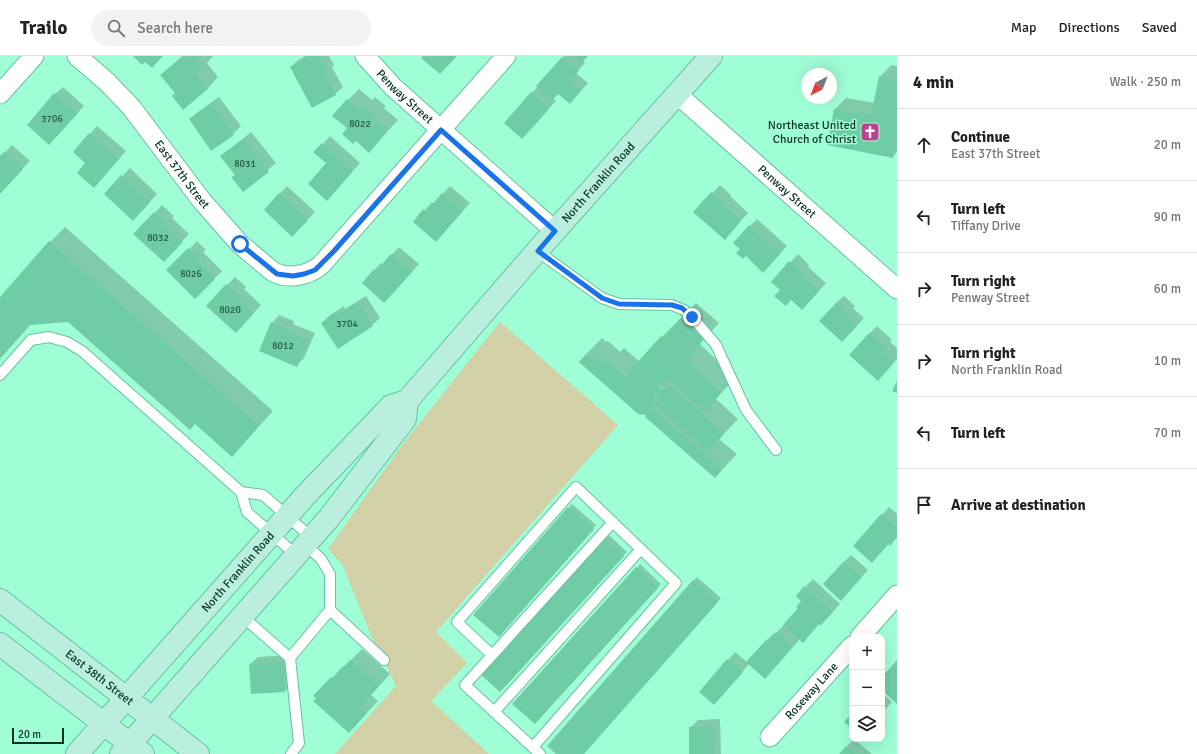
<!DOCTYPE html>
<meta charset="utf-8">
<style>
:root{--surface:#fff;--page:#f2f2f2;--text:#222;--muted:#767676;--line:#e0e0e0}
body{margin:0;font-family:Signika,sans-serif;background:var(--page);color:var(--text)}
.controls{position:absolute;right:12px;bottom:12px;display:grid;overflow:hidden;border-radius:8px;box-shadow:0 4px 16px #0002}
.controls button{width:36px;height:36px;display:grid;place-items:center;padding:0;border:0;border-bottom:1px solid var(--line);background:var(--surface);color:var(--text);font:20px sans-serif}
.compass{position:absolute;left:801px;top:12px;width:36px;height:36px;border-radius:50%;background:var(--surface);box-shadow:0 4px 16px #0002;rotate:222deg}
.scale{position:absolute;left:12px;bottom:10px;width:52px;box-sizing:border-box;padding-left:4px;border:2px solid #093324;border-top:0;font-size:11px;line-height:14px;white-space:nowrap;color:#093324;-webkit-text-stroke:3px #a0fed6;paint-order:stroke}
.stop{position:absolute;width:12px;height:12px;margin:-9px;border:3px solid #1a73e8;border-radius:50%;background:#fff}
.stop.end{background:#1a73e8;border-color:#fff;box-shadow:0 1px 4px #0008}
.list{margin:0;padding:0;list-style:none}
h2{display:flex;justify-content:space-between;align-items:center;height:52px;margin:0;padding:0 16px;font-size:17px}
h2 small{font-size:13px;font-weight:400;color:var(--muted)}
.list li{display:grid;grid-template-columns:26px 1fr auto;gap:12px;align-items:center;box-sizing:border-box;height:72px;padding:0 16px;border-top:1px solid var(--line)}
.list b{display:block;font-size:15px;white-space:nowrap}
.list p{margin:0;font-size:13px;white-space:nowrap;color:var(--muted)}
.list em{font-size:13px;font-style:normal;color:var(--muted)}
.icon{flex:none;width:22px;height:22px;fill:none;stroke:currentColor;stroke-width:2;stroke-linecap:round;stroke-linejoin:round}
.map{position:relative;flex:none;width:897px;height:698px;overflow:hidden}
header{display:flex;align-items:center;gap:24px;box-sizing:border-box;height:56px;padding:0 20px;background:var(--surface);border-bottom:1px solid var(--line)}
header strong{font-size:19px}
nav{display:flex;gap:22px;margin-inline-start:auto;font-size:14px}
.search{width:280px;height:36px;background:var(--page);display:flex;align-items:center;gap:10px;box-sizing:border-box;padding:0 14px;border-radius:22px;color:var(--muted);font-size:15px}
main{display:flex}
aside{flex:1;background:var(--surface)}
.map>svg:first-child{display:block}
</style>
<header>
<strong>Trailo</strong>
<div class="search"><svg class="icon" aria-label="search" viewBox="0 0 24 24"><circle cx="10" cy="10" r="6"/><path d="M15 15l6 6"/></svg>Search here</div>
<nav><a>Map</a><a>Directions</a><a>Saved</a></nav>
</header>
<main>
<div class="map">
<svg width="897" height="698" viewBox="0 0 897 698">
<rect width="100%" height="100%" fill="#a0fed6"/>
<path fill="#d1d0a6" d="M500,266L618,369L436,576L467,607L431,645L489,698H335L396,630L370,577L342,508L328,493L402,389Z"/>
<path fill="#0003" fill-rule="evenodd" d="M182,0H213L207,7L218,21L207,33L176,36L162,19Z
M305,0H329L334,9L332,11L343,31L335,38L291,11L298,4Z
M564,0H587L582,4L585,7L576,17L588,27L577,39L559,37L553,42L556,45L530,74L532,37Z
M891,9L897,10V96L893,100L835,53L846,42L875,47L880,21Z
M63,31L84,50L57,80L55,38Z
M359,33L372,44L375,41L386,50L384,52L398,64L369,95L356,84L348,72V44Z
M219,41L241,70L233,78L190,63L198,56Z
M97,70L126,95L94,131L87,107L90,78Z
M251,76L276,107L243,134L233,121L236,118L222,100Z
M330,80L360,107L334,136L323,88Z
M12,89L30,105L0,137V101Z
M130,112L157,138L141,156L106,138Z
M720,129L731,139L730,140L748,157L732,175L695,156Z
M287,130L315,156L300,172L265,154Z
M450,130L470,147L443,177L414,166L432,146L434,148Z
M162,149L174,160L172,162L189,178L171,197L135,178Z
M757,163L787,190L771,208L741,193L750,170Z
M65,171L273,355L232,400L195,367L68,265L31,268L0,303V243L50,186Z
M197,185L206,194L203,196L222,215L195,242L168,214Z
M399,191L419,208L392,238L373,215L381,207L382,209Z
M798,198L809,209L808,211L826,227L810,245L781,234L772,226Z
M235,221L246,231L244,233L261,249L243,268L207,250Z
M366,240L380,262L372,269L322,267L330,259L344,250L345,253Z
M844,240L855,250L853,252L864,262L850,277L836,247Z
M696,247L719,267L700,288L735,322L716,343L738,363L719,383L737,398L715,421L647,360L587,297L602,282L606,286L608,285L620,296L624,292L640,306L662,281ZM656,326L662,332L661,333Z
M279,259L294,265L293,268L315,277L304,302L297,309L272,267Z
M877,270L892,284L890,286L897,292V303L886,316L869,278Z
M572,448L596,469L502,576L569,452Z
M889,451L897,458V481L890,488L889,487L880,498L854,490Z
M609,479L627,496L504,632L606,483Z
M851,499L868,514L848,536L843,507Z
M640,508L661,528L538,663L637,512Z
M697,521L721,542L583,698H558L548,690Z
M813,523L840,548L828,561L800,583L765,622L749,608L722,640L728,604L735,596L747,606L766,585L774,577L775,578L784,569L799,552L803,545L805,531Z
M362,593L390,618L371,639L378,645L349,676L315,640L343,610L344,611Z
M291,599L293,628L285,635L250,608L258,601Z
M882,637L892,646L882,657Z
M720,663L721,698H690V672L698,664Z
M854,683L872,698H840Z"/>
<path fill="#6fcca6" d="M133,0H163L152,12L145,6L142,9Z
M190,0H194L203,12L195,18L208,33L183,54L172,40L175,37L160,19L182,1L185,5Z
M310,0H318L327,17L325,19L336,39L312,52L290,11Z
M423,0H457L440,18L421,2Z
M574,0H588L581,7Z
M562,1L579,15L570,25L581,35L570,48L558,38L552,45L536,30Z
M879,20L897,24V81L893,102L827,89L834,53L871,60Z
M531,36L549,53L522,83L504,67Z
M54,37L77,58L49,89L27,69Z
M347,43L360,55L363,51L375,62L374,64L387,76L369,97L356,85L353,88L342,78L347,72L332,60Z
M211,47L234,79L211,95L189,63Z
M89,77L119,103L94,132L77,117L85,107L73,96Z
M243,83L269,116L243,136L231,121L235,119L220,100Z
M322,87L353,115L327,145L308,128L326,107L313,96Z
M4,96L23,113L0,138V100Z
M121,119L150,146L133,165L104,138Z
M711,136L724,147L723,149L741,165L725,184L693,156Z
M279,137L308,164L292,181L264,154Z
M442,137L463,155L436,186L413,166L423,153L426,156Z
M154,156L167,168L165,170L183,186L164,206L133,178Z
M749,169L780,198L763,217L746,200L743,203L736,197L740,193L733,187Z
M49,185L259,370L232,401L195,368L190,374L68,266L30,269L0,302V241Z
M188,192L199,202L197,205L215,223L195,243L166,214Z
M391,198L412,216L384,247L362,227L373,214L375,216Z
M789,205L803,217L801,219L819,235L802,254L791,244L786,250L774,240L780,234L771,226Z
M226,228L239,239L237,242L254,257L236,277L206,250Z
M358,246L373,270L338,293L321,267L336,257L337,260Z
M836,247L848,258L846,260L857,270L842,286L819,265Z
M681,262L704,283L687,303L685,302L684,303L721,337L705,356L667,322L659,330L664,335L669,329L724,378L707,396L654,348L661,340L657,336L652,341L655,343L649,350L722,414L715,422L645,361L646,360L643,358L641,359L637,357L579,306L587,297L591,301L592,299L604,310L608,306L626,322L629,319L627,318L661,280L663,282Z
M271,266L287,273L286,276L308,284L297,311L259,295Z
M869,277L886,292L883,295L895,305L878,325L849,299Z
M897,325V337L892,335Z
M568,451L594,473L499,581L473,559Z
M881,458L897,472V481L890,490L888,488L872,507L853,490Z
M605,482L624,500L500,636L481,619Z
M843,506L861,522L841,545L823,528Z
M636,511L658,532L535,668L512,648Z
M693,524L718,546L584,698H556L547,690Z
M804,530L833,556L820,570L819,568L803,587L783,569L798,552L796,551L801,545L796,540Z
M776,576L793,591L765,623L746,606L766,584L768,586Z
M727,603L743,616L714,649L699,636Z
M350,604L379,630L360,651L367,657L349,677L313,645L316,642L313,640L331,621L333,623Z
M897,604V648L882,634V621Z
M283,606L285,636L251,638L249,608Z
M852,657V673L844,666Z
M689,671H713L714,698H689Z
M846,690L856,698H839Z"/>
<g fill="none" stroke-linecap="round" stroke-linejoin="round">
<g stroke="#64c29d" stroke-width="12">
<path id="service" d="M537,195L602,242L619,248L672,249L684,254L692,261L716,289L746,354L776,394
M0,319L31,284L49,281L67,286L82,295L241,436L247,456L296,499
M241,436L263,439L311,481
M305,488L321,503L330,518V554
M242,560L290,602L299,687L291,698
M492,599L457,566L576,431L676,527L533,691
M290,602L330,554L384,604
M494,656L641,493
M540,698L465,629L613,466"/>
</g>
<g stroke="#64c29d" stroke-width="21">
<g id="minor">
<path id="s1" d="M77,0L107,26L131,51L202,145L240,188L272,215C287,224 308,220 321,209L506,0"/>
<path id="s2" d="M365,0L393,31L555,175"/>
<path d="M0,38L34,0"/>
<path id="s3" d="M677,38L897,233"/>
<path d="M860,581L897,539"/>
<path id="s4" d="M770,681L852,590"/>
</g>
</g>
<g stroke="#64c29d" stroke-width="24">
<g id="secondary">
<path id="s5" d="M0,544L198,698"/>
<path d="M0,588L143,698"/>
<path id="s6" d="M77,698L304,441L391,350L407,345L537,195L711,0"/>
<path d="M121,698L329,462L405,363L407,345"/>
</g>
</g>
<use href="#service" stroke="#fff" stroke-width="10"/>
<use href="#minor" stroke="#fff" stroke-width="19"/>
<use href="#secondary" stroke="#baefdf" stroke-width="22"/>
</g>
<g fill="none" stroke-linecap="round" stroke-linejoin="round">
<path stroke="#1a73e8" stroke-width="5" d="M240,188L277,218L293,220L304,218L315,214L334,195L441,74L555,175L538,195L602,242L619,248L672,249L682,252L692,261"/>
</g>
<defs>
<g id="church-square" transform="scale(1)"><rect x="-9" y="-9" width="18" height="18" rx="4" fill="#bf4291" stroke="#a0fed6"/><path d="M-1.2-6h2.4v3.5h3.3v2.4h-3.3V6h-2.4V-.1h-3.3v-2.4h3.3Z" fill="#fff"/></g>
</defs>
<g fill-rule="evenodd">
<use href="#church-square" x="870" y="76"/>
</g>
<g text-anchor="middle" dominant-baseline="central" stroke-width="3" stroke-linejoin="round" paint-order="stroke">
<g font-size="10" fill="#225944">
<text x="52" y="63">3706</text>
<text x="360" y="68">8022</text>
<text x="245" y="108">8031</text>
<text x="158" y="182">8032</text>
<text x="191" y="218">8026</text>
<text x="230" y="254">8020</text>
<text x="347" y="268">3704</text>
<text x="283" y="290">8012</text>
</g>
<g font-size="12" fill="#093324" stroke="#a0fed6">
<text stroke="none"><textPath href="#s2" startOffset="57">Penway Street</textPath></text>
<text stroke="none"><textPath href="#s1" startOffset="159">East 37th Street</textPath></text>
<text stroke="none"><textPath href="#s6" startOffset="776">North Franklin Road</textPath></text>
<text stroke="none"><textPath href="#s3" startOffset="147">Penway Street</textPath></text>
<text stroke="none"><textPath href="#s6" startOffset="243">North Franklin Road</textPath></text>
<text stroke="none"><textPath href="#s5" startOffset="126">East 38th Street</textPath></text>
<text stroke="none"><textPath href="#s4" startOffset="62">Roseway Lane</textPath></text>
</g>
<g font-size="12" fill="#093324" stroke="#a0fed6" text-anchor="end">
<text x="856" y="69">Northeast United<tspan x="856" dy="14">Church of Christ</tspan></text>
</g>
</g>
</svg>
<div class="controls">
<button>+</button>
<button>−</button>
<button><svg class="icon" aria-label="layers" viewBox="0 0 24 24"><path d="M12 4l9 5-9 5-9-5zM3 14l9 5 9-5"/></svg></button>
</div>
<svg class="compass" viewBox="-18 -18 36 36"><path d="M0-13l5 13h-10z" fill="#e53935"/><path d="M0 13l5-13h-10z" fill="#767676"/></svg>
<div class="scale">20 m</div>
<div class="stop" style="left:240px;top:188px"></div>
<div class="stop end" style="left:692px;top:261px"></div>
</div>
<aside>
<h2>4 min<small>Walk · 250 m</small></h2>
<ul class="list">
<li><svg class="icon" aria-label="ahead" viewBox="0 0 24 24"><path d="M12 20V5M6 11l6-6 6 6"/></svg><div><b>Continue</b><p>East 37th Street</p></div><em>20 m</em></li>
<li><svg class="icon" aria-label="left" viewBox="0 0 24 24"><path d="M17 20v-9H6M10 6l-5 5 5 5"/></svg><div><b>Turn left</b><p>Tiffany Drive</p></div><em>90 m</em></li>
<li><svg class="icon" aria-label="right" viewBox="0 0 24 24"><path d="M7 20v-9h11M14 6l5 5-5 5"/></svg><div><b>Turn right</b><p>Penway Street</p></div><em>60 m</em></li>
<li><svg class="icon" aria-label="right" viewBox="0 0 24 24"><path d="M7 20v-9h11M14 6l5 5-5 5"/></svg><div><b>Turn right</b><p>North Franklin Road</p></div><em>10 m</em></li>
<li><svg class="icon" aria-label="left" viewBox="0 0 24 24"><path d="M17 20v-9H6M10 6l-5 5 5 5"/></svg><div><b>Turn left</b></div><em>70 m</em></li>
<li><svg class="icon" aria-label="arrive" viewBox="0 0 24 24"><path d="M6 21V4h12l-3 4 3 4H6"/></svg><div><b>Arrive at destination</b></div></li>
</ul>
</aside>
</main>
